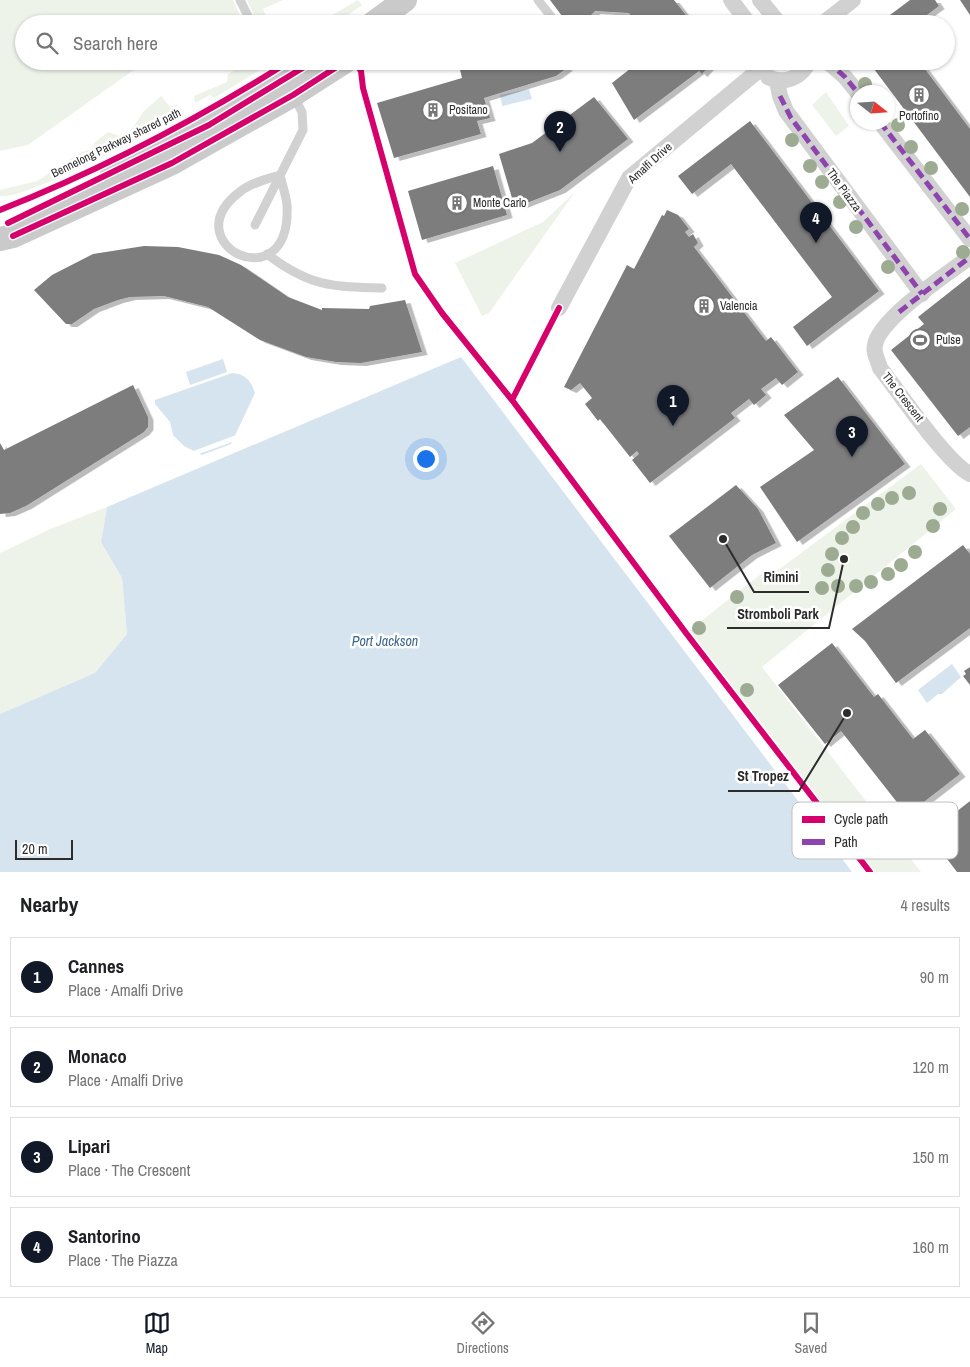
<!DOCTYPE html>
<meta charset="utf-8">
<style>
:root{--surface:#fff;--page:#f2f2f2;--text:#202124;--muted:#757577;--line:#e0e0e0;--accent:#111827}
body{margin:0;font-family:"Archivo Narrow",sans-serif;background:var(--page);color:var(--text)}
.compass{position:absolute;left:850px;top:85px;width:45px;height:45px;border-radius:50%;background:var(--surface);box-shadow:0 1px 4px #0004;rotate:107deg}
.scale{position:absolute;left:15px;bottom:12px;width:58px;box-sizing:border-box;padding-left:5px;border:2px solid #2c2c2c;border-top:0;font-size:14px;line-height:18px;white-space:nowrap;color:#2c2c2c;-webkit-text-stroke:4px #fff;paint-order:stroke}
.you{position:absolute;left:425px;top:458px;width:18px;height:18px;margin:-12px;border:4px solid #fff;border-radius:50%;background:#1a73e8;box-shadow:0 0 0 8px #1a73e833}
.badge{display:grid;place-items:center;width:32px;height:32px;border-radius:50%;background:var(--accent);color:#fff;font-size:16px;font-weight:700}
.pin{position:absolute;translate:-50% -41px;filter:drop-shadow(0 1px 2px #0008)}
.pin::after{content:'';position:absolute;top:26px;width:18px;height:15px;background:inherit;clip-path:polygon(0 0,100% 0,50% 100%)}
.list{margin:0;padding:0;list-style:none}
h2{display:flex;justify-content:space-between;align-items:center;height:65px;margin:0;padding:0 20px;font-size:21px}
h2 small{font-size:16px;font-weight:400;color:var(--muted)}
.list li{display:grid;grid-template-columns:32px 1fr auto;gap:15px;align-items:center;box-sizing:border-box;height:80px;margin:0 10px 10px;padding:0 10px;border:1px solid var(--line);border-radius:0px}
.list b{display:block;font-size:19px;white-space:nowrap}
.list p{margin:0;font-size:16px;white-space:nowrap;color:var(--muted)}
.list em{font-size:16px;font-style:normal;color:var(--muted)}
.icon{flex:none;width:28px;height:28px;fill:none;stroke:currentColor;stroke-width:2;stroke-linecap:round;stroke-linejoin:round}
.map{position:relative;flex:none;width:970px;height:872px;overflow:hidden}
.search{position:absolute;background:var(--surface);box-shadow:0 1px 4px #0004;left:15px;right:15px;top:15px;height:55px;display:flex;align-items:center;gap:12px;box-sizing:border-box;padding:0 18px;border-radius:28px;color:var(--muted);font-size:19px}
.sheet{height:425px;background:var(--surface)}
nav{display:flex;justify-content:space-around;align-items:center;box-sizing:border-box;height:70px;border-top:1px solid var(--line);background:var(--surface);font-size:14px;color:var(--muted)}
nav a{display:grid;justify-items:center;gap:2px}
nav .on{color:var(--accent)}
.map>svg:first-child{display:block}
</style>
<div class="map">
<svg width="970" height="872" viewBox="0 0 970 872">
<defs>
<filter id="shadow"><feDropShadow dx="5.5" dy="3" stdDeviation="0" flood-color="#0004"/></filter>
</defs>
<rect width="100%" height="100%" fill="#fff"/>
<path fill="#eef3ea" d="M0,0H233L244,24H24V61H154L135,69L28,145L0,151Z
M247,0H283L263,9L269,23L258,24Z
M358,0L362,5L336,24H312L322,21Z
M249,61H265L268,65L214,98L210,95L195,103L194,96L227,82L228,74Z
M826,92L849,126L836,136L812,105Z
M161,96L170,107L178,104L167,123C138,138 25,200 0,196V190L37,181L80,153L91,149L95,142L108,132L119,136L131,130L144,111Z
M575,192L489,313L482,316L455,263L543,222Z
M921,464L956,509L762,667L921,872H870L686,633L761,574L774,573Z
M107,507L101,542L122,578L127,634L96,673L0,714V553L48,530Z"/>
<path fill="#d6e4f0" d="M529,89L532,99L502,106L500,95Z
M461,357L852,872H0V714L95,673L127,634L122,578L101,542L107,507Z
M223,359L227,372L190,385L186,372Z
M232,373C246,374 251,381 255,393L231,444L202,455L184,446L173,435L170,422L155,404V400Z
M952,664L961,677L942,694H938L927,703L918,690Z"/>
<path fill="#fff" d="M236,435L235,441L196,455L191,452Z"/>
<path fill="#7d7d7d" filter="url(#shadow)" d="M550,0H674L693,24H637L629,13L595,11L582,24H568Z
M910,0H935L939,6L915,24H878Z
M960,0H970V15Z
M458,61H561L567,68L556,76L484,98L490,118L477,121L481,134L394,158L377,103L462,78Z
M640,61H714L702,74L699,71L634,120L612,83Z
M868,61H919L970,129V197Z
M594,97L628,139L560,190L519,206L517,197L512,198L499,154L532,143Z
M750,121L879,291L807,346L793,327L832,297L731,164L692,194L678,176Z
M493,166L507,215L422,240L408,191Z
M667,210L678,215L689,229L685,232L689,237L693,234L698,243L694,247L766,341L771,337L798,372L782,385L776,378L761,389L766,395L754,405L749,399L731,413L735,418L650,483L632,460L639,454L637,451L630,457L600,419L598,421L585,404L592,398L580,383L571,390L564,387L627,265L634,269L662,215L664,216Z
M144,246L178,247L219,255L241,265L288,297L322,310V308L369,309L370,306L405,300L422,352L361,363L336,362L306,357L260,340L208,307L164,296L130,297L118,300L94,309L72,324H66L34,290L52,275L93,254Z
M970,276V427L958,436L891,350L924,324L918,317Z
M838,377L905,464L797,542L760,487L814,450L784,415Z
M133,385L148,417V427L144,432L26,506L10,513L0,514V443L4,450Z
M736,485L758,509L776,543L752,555L710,588L669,536Z
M963,545L970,554V628L896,683L865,641L852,629Z
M832,643L874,697L878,694L913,739L925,730L960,774L907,815L841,731L825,744L778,685Z
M970,667V685L963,676L966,674L964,671Z
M970,801V872H957L928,834Z"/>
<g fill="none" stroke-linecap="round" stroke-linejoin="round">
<path stroke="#d1d1d1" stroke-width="9" d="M240,0L252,24
M538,0L557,24
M275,61L284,79
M280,175C282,184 286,195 287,205C292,304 170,243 241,191C251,183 267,179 280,175Z
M255,225L303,130L302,112L293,95
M267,254C308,286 332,287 382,288"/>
<path stroke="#d1d1d1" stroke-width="16" d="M731,0L749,24
M760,0L778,22
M822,24L853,0
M827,61L845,77L858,93
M768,77C784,85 802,78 809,61
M777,81L780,96L786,111L922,294
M880,122L970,239
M970,257C947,274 879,319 875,345C873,353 878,360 880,368C899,392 946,462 970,474
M559,308L629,178L759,70"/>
<path stroke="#cacaca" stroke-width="24" d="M372,24L405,0
M112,174L209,125L314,61
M0,239L13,236L172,163L293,95L346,61"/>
<path stroke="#8e44ad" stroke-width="5" stroke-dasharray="10 5" stroke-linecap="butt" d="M827,61L845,77L858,93
M780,96L791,118L922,294
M880,122L970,239
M899,312L970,257"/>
<g stroke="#fff" stroke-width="9">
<path id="cycleway" d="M354,61L361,71L363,88L415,274L442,313L512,400
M0,210C101,170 198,119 290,61
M8,223L209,125L314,61
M13,236L172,163L293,95L346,61
M559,308L512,400L686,633L870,872"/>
</g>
<use href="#cycleway" stroke="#d6006c" stroke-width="6"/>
</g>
<g fill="#9dab93">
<circle cx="865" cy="84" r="7"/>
<circle cx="898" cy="125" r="7"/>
<circle cx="792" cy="140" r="7"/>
<circle cx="911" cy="147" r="7"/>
<circle cx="810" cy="166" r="7"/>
<circle cx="931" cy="168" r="7"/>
<circle cx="822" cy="182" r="7"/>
<circle cx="840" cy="202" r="7"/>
<circle cx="962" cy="209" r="7"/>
<circle cx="856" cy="227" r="7"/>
<circle cx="963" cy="252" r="7"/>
<circle cx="888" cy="267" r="7"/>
<circle cx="909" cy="493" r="7"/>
<circle cx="892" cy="498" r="7"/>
<circle cx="878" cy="504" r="7"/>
<circle cx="940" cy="509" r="7"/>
<circle cx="863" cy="513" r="7"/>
<circle cx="933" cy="526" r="7"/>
<circle cx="853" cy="527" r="7"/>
<circle cx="842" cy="538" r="7"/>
<circle cx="915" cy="552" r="7"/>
<circle cx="832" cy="554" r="7"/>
<circle cx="901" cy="565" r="7"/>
<circle cx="828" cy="570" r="7"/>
<circle cx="888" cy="574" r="7"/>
<circle cx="871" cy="582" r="7"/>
<circle cx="838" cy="586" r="7"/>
<circle cx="856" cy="586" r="7"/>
<circle cx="822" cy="588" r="7"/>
<circle cx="737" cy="597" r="7"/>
<circle cx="699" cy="628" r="7"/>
<circle cx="747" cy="690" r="7"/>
</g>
<defs>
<g id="building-ring" transform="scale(1.125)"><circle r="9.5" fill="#fff" stroke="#767676" stroke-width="1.5"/><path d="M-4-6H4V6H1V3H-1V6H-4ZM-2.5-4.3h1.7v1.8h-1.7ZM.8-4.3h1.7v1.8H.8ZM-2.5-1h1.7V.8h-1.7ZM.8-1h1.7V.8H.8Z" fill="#767676"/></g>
<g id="stadium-ring" transform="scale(1.125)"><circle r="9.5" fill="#fff" stroke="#767676" stroke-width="1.5"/><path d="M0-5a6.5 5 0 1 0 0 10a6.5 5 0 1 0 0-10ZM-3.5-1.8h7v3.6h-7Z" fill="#767676"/></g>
</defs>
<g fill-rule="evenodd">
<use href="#building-ring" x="919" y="95"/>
<use href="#building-ring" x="433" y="110"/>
<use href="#building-ring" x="457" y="203"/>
<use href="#building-ring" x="704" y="306"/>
<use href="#stadium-ring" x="920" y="340"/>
</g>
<g text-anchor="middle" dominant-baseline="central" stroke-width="5" stroke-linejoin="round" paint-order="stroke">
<g font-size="12" fill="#2c2c2c" stroke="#fff" text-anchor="start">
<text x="449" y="110">Positano</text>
<text x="919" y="116" text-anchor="middle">Portofino</text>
<text x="473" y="203">Monte Carlo</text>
<text x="720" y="306">Valencia</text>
<text x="936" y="340">Pulse</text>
</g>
<g font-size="12" fill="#2c2c2c" stroke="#fff">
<text transform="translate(116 143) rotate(-26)">Bennelong Parkway shared path</text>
<text transform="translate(650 163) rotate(-42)">Amalfi Drive</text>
<text transform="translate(844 190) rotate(54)">The Piazza</text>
<text transform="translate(903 397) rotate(52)">The Crescent</text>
</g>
<g font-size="14" font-style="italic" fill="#3b678d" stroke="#fff">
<text x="385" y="641">Port Jackson</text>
</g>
</g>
<rect x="792" y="802" width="166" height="57" rx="8" fill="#fff" stroke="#c0c0c0" stroke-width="1"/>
<rect x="802" y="816" width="23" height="7" fill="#d6006c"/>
<rect x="802" y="839" width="23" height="6" fill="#8e44ad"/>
<g font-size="14" fill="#2c2c2c">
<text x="834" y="824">Cycle path</text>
<text x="834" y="847">Path</text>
</g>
<path fill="none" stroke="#2c2c2c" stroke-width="2" d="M723 539L754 592H809M844 559L829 628H727M847 713L799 791H728"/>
<g fill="#2c2c2c" stroke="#fff" stroke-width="2">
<circle cx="723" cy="539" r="5"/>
<circle cx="844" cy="559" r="5"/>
<circle cx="847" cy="713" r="5"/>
</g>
<g font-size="14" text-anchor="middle" font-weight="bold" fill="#2c2c2c" stroke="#fff" stroke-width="5" stroke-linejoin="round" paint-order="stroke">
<text x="781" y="582">Rimini</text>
<text x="778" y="619">Stromboli Park</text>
<text x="763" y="781">St Tropez</text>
</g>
</svg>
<svg class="compass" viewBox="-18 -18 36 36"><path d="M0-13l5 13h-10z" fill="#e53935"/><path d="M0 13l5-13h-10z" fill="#757577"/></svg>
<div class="scale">20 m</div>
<div class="you"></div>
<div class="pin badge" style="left:673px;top:426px">1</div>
<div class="pin badge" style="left:560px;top:152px">2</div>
<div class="pin badge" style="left:852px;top:457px">3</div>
<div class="pin badge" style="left:816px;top:243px">4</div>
<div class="search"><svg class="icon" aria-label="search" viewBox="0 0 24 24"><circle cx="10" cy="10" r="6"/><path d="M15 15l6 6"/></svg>Search here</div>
</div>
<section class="sheet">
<h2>Nearby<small>4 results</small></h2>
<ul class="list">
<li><span class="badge">1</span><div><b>Cannes</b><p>Place · Amalfi Drive</p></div><em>90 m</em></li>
<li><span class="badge">2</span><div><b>Monaco</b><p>Place · Amalfi Drive</p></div><em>120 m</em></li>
<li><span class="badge">3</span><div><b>Lipari</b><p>Place · The Crescent</p></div><em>150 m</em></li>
<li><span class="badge">4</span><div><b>Santorino</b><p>Place · The Piazza</p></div><em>160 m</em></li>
</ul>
</section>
<nav>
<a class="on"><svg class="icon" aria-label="map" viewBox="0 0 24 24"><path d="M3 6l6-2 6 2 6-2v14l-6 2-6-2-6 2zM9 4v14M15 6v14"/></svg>Map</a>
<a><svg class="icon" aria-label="directions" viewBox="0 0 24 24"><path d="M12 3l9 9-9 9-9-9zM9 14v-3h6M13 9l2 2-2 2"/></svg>Directions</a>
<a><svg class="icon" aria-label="saved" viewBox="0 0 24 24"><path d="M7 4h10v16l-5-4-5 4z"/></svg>Saved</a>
</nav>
